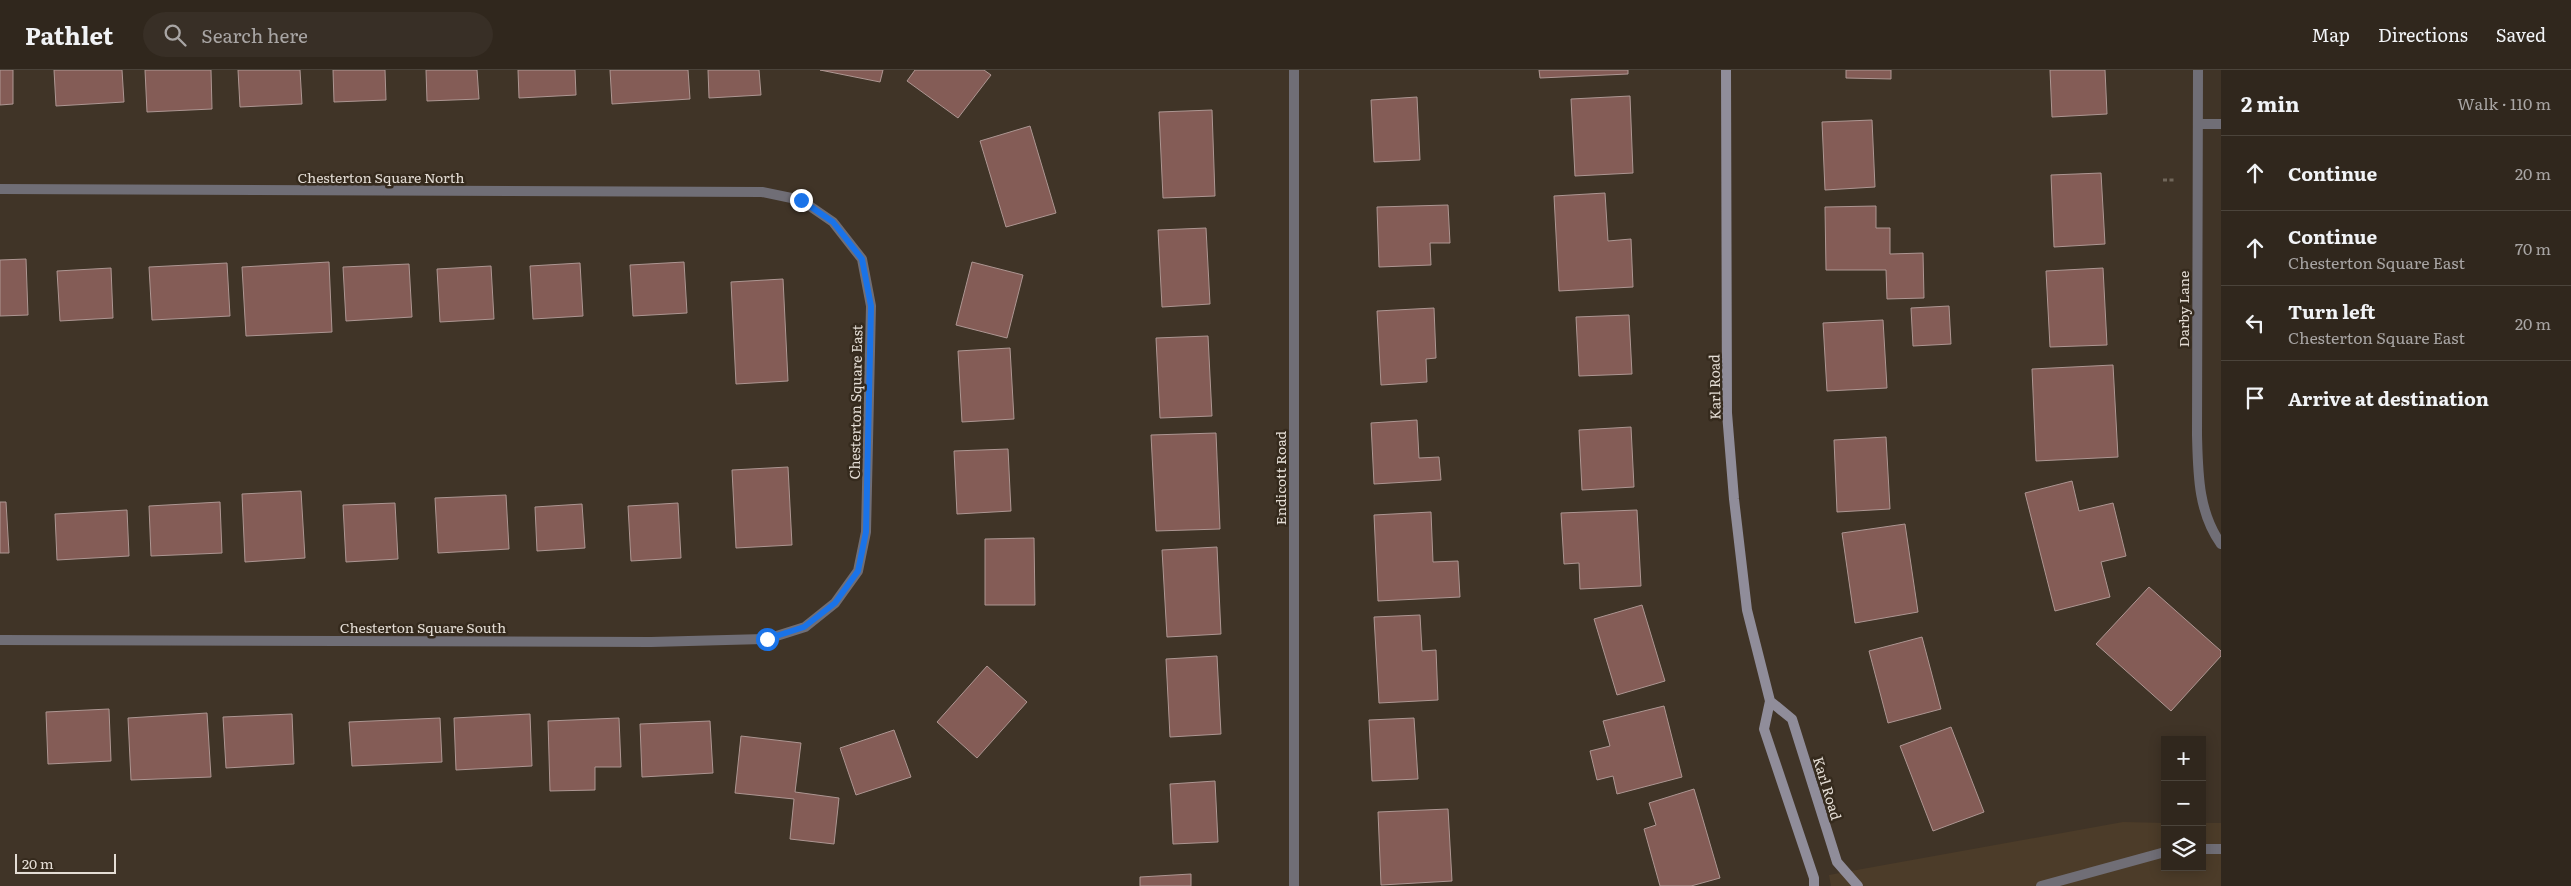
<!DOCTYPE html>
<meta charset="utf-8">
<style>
:root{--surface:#30271d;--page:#382f26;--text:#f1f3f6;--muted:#a8a5a4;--line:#4b443b}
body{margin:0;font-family:Literata,serif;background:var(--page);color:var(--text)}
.controls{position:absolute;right:15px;bottom:15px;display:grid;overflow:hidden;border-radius:0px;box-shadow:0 2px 12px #0003}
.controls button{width:45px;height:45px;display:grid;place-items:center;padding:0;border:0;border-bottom:1px solid var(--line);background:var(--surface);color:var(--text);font:25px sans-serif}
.scale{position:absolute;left:15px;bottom:12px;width:101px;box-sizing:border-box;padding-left:5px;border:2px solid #e4ddd5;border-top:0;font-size:14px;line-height:18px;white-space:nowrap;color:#e4ddd5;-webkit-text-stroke:4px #352a1d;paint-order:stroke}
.stop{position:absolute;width:15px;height:15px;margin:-11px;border:4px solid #1a73e8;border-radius:50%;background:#fff}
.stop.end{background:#1a73e8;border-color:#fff;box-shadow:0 1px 5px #0008}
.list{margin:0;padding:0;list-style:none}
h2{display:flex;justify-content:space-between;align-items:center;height:65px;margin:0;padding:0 20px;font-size:21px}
h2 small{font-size:16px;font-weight:400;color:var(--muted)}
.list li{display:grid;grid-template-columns:32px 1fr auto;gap:15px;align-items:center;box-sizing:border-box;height:75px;padding:0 20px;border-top:1px solid var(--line)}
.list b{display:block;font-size:19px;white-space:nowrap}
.list p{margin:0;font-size:16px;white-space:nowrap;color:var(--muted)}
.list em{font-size:16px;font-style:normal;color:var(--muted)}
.icon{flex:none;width:28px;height:28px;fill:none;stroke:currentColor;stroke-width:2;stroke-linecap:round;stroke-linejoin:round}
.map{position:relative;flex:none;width:2221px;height:816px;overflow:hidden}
header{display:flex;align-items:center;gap:30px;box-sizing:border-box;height:70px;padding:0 25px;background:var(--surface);border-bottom:1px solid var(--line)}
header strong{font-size:24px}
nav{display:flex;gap:28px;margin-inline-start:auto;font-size:18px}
.search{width:350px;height:45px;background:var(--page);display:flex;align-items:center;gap:12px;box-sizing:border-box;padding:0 18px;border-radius:28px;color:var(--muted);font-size:19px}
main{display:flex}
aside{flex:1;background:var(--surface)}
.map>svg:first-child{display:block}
</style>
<header>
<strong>Pathlet</strong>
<div class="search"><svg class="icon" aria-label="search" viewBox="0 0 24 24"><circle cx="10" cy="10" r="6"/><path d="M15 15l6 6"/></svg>Search here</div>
<nav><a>Map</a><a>Directions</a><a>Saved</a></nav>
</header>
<main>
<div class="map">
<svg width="2221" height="816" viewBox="0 0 2221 816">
<rect width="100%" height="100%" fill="#403427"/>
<path fill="#4c3c29" d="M2123,752L2165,753V797H2202V753H2221V816H1831L1829,805Z"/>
<path fill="#845c56" stroke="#ad9692" d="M0,0H13V34L0,35Z
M54,0H122L124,32L56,36Z
M145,0H211L212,39L147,42Z
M238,0H300L302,34L240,37Z
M333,0H385L386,30L334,32Z
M426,0H477L479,29L427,31Z
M518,0H575L576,25L519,28Z
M610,0H688L690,29L612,34Z
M708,0H759L761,25L709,28Z
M820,0H883L880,12Z
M915,0H984L991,5L958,48L907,11Z
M1539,0H1628V4L1540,8Z
M1846,0H1891V9L1846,8Z
M2050,0H2105L2107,44L2052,47Z
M1630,26L1633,103L1575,106L1571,29Z
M1417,27L1420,90L1374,92L1371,30Z
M1212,40L1215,126L1163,128L1159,42Z
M1872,50L1875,117L1825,120L1822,52Z
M1030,56L1056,143L1006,157L980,71Z
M2101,103L2105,174L2054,177L2051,105Z
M1605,123L1608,171L1631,169L1633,217L1559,221L1554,126Z
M1448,135L1450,173H1430L1431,195L1379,197L1377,137Z
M1876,136V158H1890V184L1923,183L1924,228L1887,229L1886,200H1826L1825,137Z
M1206,158L1210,234L1162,237L1158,160Z
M26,189L28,245L0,246V190Z
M329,192L332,262L246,266L242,197Z
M684,192L687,243L633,246L630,195Z
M972,192L1023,205L1007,268L956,255Z
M227,193L230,246L152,250L149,197Z
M580,193L583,246L533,249L530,196Z
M409,194L412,247L346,251L343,197Z
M491,196L494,249L440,252L437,199Z
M111,198L113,248L60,251L57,201Z
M2103,198L2107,275L2050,277L2046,201Z
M783,209L788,311L736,314L731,212Z
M1949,236L1951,274L1913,276L1911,238Z
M1434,238L1436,288L1426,289L1427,312L1381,315L1377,241Z
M1629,245L1632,304L1579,306L1576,247Z
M1883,250L1887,318L1827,321L1823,253Z
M1208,266L1212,346L1160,348L1156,268Z
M1010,278L1014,349L962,352L958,281Z
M2113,295L2118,387L2036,391L2032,299Z
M1417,350L1419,388L1439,387L1441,410L1374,414L1371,353Z
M1631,357L1634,417L1582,420L1579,360Z
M1216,363L1220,459L1156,461L1151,365Z
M1886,367L1890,439L1837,442L1834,370Z
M1008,379L1011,441L957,444L954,381Z
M788,397L792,475L736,478L732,400Z
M2072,411L2079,441L2113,433L2126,486L2101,492L2110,527L2055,541L2025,423Z
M301,421L305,488L245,492L242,424Z
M506,425L509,479L438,483L435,428Z
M0,432H6L9,483H0Z
M220,432L222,483L151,486L149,436Z
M395,433L398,489L346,492L343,435Z
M678,433L681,488L631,491L628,436Z
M582,434L585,478L537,481L535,437Z
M127,440L129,486L57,490L55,444Z
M1637,440L1641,516L1580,519L1579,493L1564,494L1561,443Z
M1431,442L1433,492L1458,491L1460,527L1378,531L1374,445Z
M1905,454L1918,542L1855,553L1842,463Z
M1034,468L1035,535H985V469Z
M1217,477L1221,564L1167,567L1162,480Z
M2149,517L2221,581V586L2171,641L2096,574Z
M1642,535L1665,611L1617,625L1594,549Z
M1420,545L1422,581L1436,580L1438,630L1379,633L1374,547Z
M1922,567L1941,639L1888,653L1869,581Z
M1217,586L1221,664L1170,667L1166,589Z
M987,596L1027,632L977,688L937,652Z
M1664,636L1682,707L1617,724L1613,706L1597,710L1590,681L1610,676L1603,651Z
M109,639L111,691L48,694L46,642Z
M207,643L211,707L131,710L128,648Z
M292,644L294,694L226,698L223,647Z
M530,644L532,696L456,700L454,648Z
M440,648L442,692L352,696L349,652Z
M619,648L621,697H595V720L550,721L548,651Z
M1414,648L1418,709L1372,711L1369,650Z
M710,651L713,703L642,707L640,654Z
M1951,657L1984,742L1933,761L1900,676Z
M894,660L911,707L856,725L840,678Z
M741,666L801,673L795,722L839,728L834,774L790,769L794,729L735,723Z
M1215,711L1218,772L1173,774L1170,714Z
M1694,719L1720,808L1691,816H1660L1644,759L1656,755L1649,733Z
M1448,739L1452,811L1381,815L1378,742Z
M1191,804V816H1140V807Z"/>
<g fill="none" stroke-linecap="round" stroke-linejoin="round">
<path stroke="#71675b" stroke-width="3" stroke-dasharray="4 2.5" stroke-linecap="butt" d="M2163,110H2175"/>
<path stroke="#706e76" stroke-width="10" d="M2202,779H2221
M2041,816L2165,782"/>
<path stroke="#706e76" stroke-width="10" d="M1294,0V816
M2198,0L2197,365C2198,403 2198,442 2221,474
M2198,54H2221
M0,119L762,122L801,130L833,152L862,189L871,236L866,462L858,501L835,533L805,557L767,569L651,572L0,570"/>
<path stroke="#908d9a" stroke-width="10" d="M1726,0L1727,343L1734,429L1747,540L1770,631L1764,659L1814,808V816
M1770,631L1792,649L1837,792L1858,816"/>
</g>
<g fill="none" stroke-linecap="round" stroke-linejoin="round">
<path stroke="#1a73e8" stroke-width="6" d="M767,569L804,557L835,533L858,501L866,462L871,236L862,189L833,152L801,130"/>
</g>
<g text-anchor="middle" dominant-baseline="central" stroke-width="5" stroke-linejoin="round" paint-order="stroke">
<g font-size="14" fill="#e4ddd5" stroke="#352a1d">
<text x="381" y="107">Chesterton Square North</text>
<text transform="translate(2183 239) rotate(-90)">Darby Lane</text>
<text transform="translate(1714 317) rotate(-91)">Karl Road</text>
<text transform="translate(855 332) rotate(-89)">Chesterton Square East</text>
<text transform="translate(1280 408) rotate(-90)">Endicott Road</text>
<text x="423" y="557">Chesterton Square South</text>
<text transform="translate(1828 718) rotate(73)">Karl Road</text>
</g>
</g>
</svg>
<div class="controls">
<button>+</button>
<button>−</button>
<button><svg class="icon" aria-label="layers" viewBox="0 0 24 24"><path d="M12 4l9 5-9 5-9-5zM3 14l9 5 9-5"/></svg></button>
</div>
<div class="scale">20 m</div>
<div class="stop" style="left:767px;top:569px"></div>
<div class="stop end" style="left:801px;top:130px"></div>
</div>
<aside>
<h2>2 min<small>Walk · 110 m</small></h2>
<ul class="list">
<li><svg class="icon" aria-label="ahead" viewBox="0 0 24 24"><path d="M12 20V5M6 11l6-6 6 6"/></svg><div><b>Continue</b></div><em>20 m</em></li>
<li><svg class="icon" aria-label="ahead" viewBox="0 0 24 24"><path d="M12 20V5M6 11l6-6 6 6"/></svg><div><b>Continue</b><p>Chesterton Square East</p></div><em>70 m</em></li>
<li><svg class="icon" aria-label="left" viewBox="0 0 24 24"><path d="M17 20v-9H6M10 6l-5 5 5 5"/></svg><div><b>Turn left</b><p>Chesterton Square East</p></div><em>20 m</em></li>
<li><svg class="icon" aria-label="arrive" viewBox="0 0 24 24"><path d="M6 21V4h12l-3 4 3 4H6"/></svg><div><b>Arrive at destination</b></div></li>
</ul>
</aside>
</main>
